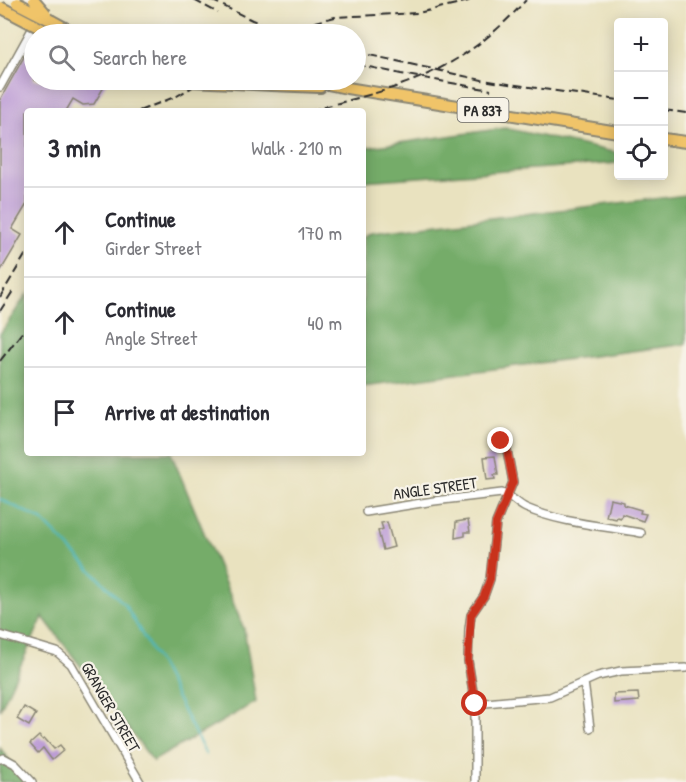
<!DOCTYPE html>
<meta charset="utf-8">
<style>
:root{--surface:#fff;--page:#f7f7f7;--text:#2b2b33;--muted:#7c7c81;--line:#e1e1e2}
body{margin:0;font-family:"Patrick Hand",sans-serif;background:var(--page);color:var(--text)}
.controls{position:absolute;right:18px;top:18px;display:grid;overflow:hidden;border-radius:6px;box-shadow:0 3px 15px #0003}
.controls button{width:54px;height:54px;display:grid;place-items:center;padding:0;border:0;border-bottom:2px solid var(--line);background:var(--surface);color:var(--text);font:30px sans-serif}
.stop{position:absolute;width:18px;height:18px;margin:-14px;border:4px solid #c8321e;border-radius:50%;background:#fff}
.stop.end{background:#c8321e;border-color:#fff;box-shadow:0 2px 6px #0008}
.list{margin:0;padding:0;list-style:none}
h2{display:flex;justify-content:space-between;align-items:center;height:78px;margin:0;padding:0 24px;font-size:26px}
h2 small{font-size:20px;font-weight:400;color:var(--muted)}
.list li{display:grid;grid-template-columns:39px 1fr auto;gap:18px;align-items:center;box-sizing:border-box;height:90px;padding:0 24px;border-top:2px solid var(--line)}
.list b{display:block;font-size:22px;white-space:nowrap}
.list p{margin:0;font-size:20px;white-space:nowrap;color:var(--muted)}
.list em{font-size:20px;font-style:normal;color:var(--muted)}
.icon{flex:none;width:33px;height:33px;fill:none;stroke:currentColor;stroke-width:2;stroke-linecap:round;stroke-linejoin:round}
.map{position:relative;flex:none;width:686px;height:782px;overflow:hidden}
.search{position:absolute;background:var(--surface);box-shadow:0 3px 15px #0003;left:24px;top:24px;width:342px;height:66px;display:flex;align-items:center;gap:15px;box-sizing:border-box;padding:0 21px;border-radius:33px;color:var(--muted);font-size:22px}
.panel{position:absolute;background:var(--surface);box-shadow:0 3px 15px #0003;left:24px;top:108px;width:342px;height:348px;border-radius:6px}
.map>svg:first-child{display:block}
</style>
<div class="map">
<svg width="686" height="782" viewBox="0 0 686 782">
<rect width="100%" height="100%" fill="#f7f3e8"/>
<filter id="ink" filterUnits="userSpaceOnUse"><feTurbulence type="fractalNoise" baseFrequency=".0167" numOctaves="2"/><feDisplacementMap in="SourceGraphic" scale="12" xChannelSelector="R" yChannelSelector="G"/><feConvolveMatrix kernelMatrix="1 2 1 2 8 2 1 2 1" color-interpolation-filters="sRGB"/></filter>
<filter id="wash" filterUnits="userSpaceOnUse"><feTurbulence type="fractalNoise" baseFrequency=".008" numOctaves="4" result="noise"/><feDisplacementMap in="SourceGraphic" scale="24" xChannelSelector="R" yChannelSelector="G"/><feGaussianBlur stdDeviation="1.35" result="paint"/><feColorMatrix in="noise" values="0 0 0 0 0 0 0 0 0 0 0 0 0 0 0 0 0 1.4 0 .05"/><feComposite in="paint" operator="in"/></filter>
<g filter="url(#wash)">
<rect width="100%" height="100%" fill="#e9e2bf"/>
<path fill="#75ac69" stroke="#506c4a" stroke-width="1.5" d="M505,128L618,153V163L363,181V148Z
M686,195V344L363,386V237L371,232Z
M27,294V453H171L244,629L256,702L153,761L43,617L0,710V334Z
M0,748L26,782H0Z"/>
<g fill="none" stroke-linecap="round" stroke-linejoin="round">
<path stroke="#49b8c1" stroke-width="2" d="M0,499L42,520L125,605L160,665L206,755"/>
</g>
<g id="blocks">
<path fill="#bc9bd6" d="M34,39V80H108L94,104L83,105L73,99L66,111H27V204L12,229L22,235L0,272V100Z
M495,456L498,475H494L495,479L487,480L484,457Z
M610,499L624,502V505L641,510L640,513L646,514L643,521L622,514L621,518L617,517L616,519L606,517Z
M468,520L470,532H465V536L455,538L456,522Z
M387,522L394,547L383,550L378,531L383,529L381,523Z
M638,693L639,701L614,703V694Z
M24,707L36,714L29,726L17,719Z
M39,736L43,740L45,739L54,749L60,745L64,750L52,760L43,748L38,753L30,744Z"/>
</g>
</g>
<g filter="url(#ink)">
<use href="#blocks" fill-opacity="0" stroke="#8a8675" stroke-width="1.5"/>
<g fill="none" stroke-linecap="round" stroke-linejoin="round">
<g stroke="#8a8675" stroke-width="10">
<path id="street" d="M50,28L63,34
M0,87L36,22
M366,512L434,501L502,493C512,496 517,504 526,508C561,523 604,526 641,533
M0,635L57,652L71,664L140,782
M584,682L590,728
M475,704L550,697L598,676L621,671L686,668
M0,759L4,758L15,764L32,782
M475,782V704L468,661L469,629L471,615L484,596L490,579L496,523L513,482L507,450L501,441"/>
</g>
<g stroke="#8a8675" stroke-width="14">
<path id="primary" d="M52,21L76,34
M44,30L53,34
M308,80L347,88L618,132
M272,85L320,87
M664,139L686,142"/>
</g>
<use href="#street" stroke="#fff" stroke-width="7"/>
<use href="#primary" stroke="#f0c469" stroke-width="10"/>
<path stroke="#2b2b2b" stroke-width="2" stroke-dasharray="9 4.5" stroke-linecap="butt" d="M194,0L218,13
M211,0L252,20L290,34
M301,26L335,17L418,13L473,0
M356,52L482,80L618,100
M356,64L401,74L491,90
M664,110L686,113
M139,111L177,96L205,80
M310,111C350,99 394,91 432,72C469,55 499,30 526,0
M0,297L27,252
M0,311L13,291
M0,361L27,326"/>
<g stroke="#8a8675" stroke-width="14" stroke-linecap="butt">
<path id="primary-bridge" d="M34,0L46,14
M17,3L52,21
M0,7L44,30
M170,80L272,85"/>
</g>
<use href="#primary-bridge" stroke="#f0c469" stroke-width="10"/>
</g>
</g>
<g fill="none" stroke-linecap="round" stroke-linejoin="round" filter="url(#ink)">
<path stroke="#c8321e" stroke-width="8" d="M475,704L468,661L471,615L484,596L490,579L496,523L513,482L507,450L501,441"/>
</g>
<g text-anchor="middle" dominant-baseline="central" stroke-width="4.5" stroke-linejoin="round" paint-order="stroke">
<rect fill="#f7f3e8" stroke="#686764" stroke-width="1.5" x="457.5" y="98" width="51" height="24" rx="4.5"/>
<g font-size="15" font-weight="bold" fill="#2b2b2b">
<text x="483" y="110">PA 837</text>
</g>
<g font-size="16" fill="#2b2b2b" stroke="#f7f3e8">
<text transform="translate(435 488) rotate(-8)">ANGLE STREET</text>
<text transform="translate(111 707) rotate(60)">GRANGER STREET</text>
</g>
</g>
</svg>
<div class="controls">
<button>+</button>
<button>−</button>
<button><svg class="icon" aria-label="locate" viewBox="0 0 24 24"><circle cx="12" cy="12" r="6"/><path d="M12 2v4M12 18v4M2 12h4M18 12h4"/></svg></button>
</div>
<div class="stop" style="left:475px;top:704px"></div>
<div class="stop end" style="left:501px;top:441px"></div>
<div class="search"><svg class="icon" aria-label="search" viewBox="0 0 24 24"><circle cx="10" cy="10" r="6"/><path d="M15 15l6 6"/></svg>Search here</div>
<section class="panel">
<h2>3 min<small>Walk · 210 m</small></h2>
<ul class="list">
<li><svg class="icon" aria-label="ahead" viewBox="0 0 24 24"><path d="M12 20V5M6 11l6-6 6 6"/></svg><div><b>Continue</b><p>Girder Street</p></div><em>170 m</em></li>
<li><svg class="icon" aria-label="ahead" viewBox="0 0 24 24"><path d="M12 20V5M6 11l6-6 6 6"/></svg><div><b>Continue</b><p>Angle Street</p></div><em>40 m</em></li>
<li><svg class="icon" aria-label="arrive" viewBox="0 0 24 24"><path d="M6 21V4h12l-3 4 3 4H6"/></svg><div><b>Arrive at destination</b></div></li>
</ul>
</section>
</div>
